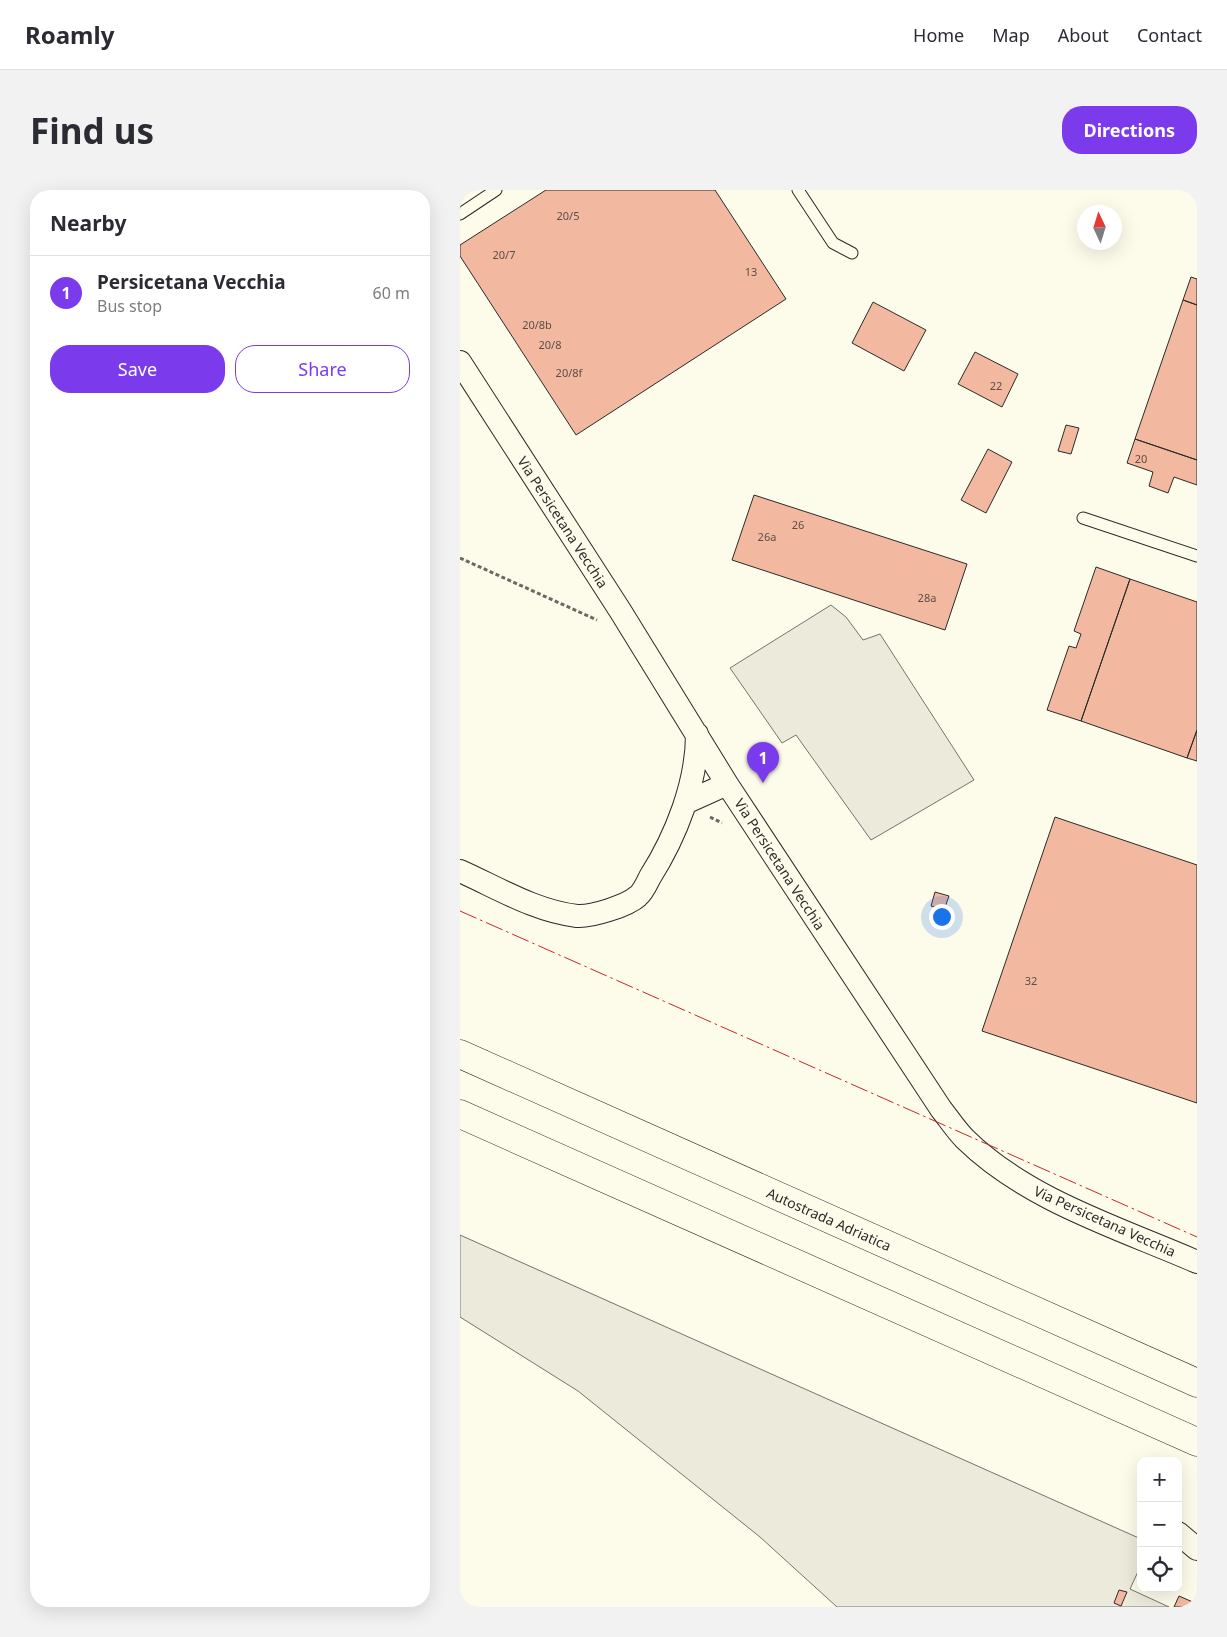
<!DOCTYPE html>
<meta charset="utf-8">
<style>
:root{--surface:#fff;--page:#f2f2f3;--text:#2b2b33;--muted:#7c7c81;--line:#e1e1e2;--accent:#7c3aed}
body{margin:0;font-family:"Noto Sans",sans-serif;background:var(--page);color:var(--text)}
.controls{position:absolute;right:15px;bottom:15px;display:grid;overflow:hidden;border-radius:10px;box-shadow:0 5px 20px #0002}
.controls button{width:45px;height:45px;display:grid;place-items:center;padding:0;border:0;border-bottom:1px solid var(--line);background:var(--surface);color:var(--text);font:25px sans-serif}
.compass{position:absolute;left:617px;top:15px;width:45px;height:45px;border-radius:50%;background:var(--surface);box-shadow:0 5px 20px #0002;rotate:356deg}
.you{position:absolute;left:481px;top:726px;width:18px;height:18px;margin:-12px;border:4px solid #fff;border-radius:50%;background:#1a73e8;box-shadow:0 0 0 8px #1a73e833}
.badge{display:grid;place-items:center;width:32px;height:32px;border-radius:50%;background:var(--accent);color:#fff;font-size:16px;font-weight:700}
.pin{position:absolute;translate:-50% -41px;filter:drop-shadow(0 1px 2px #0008)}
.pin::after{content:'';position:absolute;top:26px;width:18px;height:15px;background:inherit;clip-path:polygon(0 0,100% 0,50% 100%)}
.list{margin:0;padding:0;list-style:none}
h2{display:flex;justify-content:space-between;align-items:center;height:65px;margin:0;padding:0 20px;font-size:21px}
h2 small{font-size:16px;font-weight:400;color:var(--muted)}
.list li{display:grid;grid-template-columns:32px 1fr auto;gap:15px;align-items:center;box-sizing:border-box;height:75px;padding:0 20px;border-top:1px solid var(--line)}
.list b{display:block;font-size:19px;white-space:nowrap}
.list p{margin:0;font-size:16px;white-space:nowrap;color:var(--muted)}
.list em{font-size:16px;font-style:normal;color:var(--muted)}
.actions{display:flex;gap:10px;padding:15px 20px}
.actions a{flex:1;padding:11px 0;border:1px solid var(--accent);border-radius:20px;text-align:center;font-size:18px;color:var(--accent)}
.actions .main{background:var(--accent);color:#fff}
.icon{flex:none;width:28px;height:28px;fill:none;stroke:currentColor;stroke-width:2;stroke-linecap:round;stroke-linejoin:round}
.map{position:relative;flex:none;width:737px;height:1417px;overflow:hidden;border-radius:20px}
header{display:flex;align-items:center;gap:30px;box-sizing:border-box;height:70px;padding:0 25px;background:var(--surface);border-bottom:1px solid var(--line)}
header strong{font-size:24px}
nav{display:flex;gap:28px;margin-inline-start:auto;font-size:18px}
.intro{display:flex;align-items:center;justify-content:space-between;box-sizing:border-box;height:120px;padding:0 30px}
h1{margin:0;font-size:35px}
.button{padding:12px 22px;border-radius:20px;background:var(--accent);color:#fff;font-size:18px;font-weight:700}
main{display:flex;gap:30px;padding:0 30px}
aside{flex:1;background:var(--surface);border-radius:20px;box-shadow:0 5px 20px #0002}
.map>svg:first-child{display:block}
</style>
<header>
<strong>Roamly</strong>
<nav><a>Home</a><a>Map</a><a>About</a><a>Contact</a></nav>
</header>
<div class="intro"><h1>Find us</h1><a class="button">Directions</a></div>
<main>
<aside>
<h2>Nearby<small></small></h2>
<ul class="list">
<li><span class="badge">1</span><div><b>Persicetana Vecchia</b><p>Bus stop</p></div><em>60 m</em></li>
</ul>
<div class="actions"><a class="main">Save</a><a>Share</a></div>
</aside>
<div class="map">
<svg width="737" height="1417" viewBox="0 0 737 1417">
<rect width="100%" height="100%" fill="#fdfbea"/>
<path fill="#eceadb" stroke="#74746e" d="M371,415L386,427L403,450L420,444L514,590L411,650L336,545L322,553L270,478Z
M0,1045L681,1349V1375L670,1399L709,1417H377L300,1347L118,1201L0,1127Z"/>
<path fill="#f2b8a0" stroke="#2b2b2b" d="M86,0H255L326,109L116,245L0,66V55Z
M731,87L737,89V115L723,110Z
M723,110L737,115V270L675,249Z
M413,112L466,140L444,181L392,153Z
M515,162L558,184L542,217L498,194Z
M606,235L619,238L611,264L598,261Z
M675,249L737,270V295L714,287L708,303L689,296L693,282L667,273Z
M528,259L552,272L526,323L501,310Z
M294,305L507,374L485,440L272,370Z
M636,377L670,389L621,531L587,520L609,456L616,458L621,444L614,441Z
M670,389L737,412V540L727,568L621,531Z
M737,540V571L727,568Z
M595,627L737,675V913L522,841Z
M475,702L489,706L484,720L471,716Z
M659,1400L667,1402L661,1416L654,1413Z
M719,1406L735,1413L733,1417H714Z"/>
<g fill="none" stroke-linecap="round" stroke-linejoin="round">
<g stroke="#2b2b2b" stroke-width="13">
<path id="lane" d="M338,0L373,53L392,63
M0,24L36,0
M623,328L737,366"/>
</g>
<g stroke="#2b2b2b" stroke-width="24">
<path id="street" d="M0,172L161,422L267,594L481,919C489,929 496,940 505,949C567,1010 659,1038 737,1072
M225,613L267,594
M0,681C38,698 75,721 117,726C131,727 167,716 178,706C183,702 187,693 190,687C216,646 237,593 237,544
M718,1343L737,1359"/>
</g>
<g stroke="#2b2b2b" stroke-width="29">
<path id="highway" d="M0,864L737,1193
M0,924L737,1252"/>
</g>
<path stroke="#6a6964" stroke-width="3" stroke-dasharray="4 2.5" stroke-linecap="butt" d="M0,368L137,430
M250,627L262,633"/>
<use href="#lane" stroke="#fdfbea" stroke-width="11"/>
<use href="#street" stroke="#fdfbea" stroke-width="22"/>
<use href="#highway" stroke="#fdfbea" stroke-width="28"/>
<path stroke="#c62828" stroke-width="1" stroke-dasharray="18 4 2.5 4" stroke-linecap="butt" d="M0,721L737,1047"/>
</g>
<g text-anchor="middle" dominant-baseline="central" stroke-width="4" stroke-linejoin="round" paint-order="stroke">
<g font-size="11" fill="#5d4e48">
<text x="108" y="25">20/5</text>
<text x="44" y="64">20/7</text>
<text x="291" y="81">13</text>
<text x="77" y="134">20/8b</text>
<text x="90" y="154">20/8</text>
<text x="109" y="182">20/8f</text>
<text x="536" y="195">22</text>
<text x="681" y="268">20</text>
<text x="338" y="334">26</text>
<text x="307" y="346">26a</text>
<text x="467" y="407">28a</text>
<text x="571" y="790">32</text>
</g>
<g font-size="14" fill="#2b2b2b" stroke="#fdfbea">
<text transform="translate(103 332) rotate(57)">Via Persicetana Vecchia</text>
<text transform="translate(320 674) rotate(57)">Via Persicetana Vecchia</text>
<text transform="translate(369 1029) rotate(24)">Autostrada Adriatica</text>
<text transform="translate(645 1031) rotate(24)">Via Persicetana Vecchia</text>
</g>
</g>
</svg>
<div class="controls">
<button>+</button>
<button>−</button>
<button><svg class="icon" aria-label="locate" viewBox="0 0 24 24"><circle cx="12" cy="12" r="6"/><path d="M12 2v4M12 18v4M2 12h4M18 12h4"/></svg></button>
</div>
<svg class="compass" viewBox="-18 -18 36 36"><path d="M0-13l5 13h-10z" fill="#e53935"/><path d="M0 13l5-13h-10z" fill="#7c7c81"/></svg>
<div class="you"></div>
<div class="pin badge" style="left:303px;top:593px">1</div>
</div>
</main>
